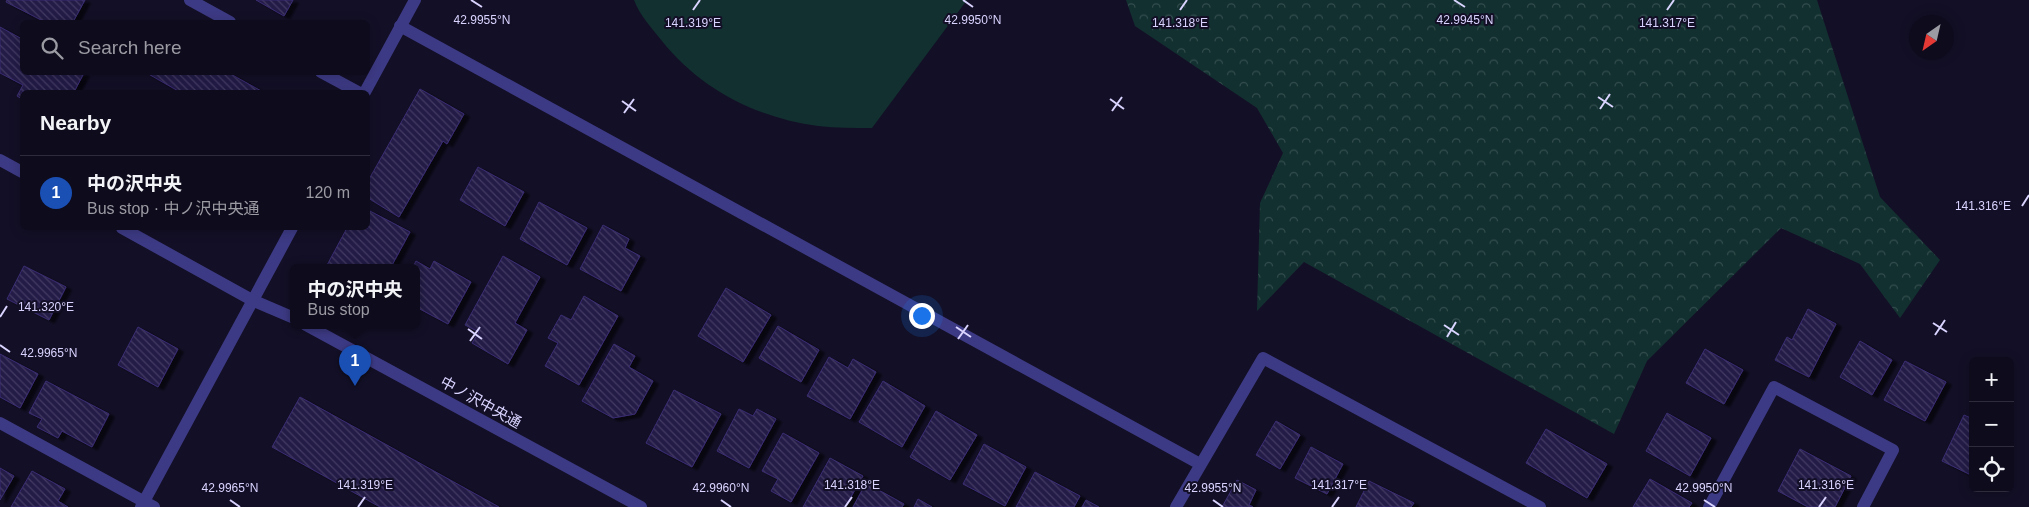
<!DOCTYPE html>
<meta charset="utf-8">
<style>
:root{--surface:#0e0b1c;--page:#1c1929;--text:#f1f3f6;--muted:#9b9ba3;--line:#2e2b3b;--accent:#ea580c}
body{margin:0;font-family:Helvetica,"Noto Sans JP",sans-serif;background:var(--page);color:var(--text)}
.controls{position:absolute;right:15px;bottom:15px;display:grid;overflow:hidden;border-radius:8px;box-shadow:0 2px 12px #0003}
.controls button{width:45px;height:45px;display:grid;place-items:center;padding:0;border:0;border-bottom:1px solid var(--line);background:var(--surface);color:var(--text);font:25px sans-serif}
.compass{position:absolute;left:1909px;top:15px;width:45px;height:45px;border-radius:50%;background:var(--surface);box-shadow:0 2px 12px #0003;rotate:214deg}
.you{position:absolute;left:921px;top:315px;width:18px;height:18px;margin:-12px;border:4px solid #fff;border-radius:50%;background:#1a73e8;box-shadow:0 0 0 8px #1a73e833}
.badge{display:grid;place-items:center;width:32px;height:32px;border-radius:50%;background:var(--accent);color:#fff;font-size:16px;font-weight:700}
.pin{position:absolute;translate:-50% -41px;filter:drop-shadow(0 1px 2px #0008)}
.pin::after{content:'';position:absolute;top:26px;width:18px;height:15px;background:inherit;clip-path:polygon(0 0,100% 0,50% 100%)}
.popup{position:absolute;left:290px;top:264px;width:130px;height:65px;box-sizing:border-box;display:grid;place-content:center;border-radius:8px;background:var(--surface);filter:drop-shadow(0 1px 4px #0005);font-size:16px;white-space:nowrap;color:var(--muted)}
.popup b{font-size:19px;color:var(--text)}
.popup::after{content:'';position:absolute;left:50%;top:100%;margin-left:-10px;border:10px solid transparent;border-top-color:var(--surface)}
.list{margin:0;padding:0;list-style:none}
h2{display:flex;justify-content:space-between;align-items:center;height:65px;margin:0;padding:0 20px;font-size:21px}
h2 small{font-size:16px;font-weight:400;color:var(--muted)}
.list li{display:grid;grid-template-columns:32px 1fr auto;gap:15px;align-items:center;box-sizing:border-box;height:75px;padding:0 20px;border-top:1px solid var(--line)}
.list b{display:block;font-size:19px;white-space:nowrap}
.list p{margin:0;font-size:16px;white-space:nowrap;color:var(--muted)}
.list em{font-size:16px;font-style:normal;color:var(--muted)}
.icon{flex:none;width:28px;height:28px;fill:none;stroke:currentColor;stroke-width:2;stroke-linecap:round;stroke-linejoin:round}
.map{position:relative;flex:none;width:2029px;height:507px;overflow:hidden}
.search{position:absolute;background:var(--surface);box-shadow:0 2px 12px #0003;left:20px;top:20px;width:350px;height:55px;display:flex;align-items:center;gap:12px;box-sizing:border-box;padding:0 18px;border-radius:8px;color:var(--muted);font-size:19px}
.panel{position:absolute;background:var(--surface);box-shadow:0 2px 12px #0003;left:20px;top:90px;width:350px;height:140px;border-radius:8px}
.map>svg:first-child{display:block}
</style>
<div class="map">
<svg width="2029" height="507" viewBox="0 0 2029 507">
<defs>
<pattern id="forest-crowns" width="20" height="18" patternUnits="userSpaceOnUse" patternTransform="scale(1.25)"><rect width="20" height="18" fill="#12302f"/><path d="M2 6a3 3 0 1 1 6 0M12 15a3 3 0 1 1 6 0" fill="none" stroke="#344d4e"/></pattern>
<pattern id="building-back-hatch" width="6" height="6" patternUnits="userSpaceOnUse" patternTransform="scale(1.25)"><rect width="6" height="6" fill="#241b47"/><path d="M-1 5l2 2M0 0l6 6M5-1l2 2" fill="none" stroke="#433b63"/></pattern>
<filter id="shadow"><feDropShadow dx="5.5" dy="3" stdDeviation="1" flood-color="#0009"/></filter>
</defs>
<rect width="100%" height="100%" fill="#130f26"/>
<path fill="url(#forest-crowns)" d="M1126,0H1817L1880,197L1940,260L1900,318L1860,264L1781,228L1647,361L1614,434L1304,262L1257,311L1260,203L1283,153L1257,108L1135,26Z"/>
<path fill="#12302f" d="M634,0H967L872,128C854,128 836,128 818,126C757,118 700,89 662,41C651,27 640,16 634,0Z"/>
<path fill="url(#building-back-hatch)" stroke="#3b2d73" filter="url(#shadow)" d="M7,0H85L73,22H45L6,2Z
M256,0H293L284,16Z
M0,27L22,39V72L84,73L74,92H22V99L17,96L23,85L0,73Z
M145,72H227L263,92H180Z
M420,89L464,114L447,144L443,141L399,217L368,198V181Z
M478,167L524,192L505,226L460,200Z
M539,202L587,228L567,265L520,239Z
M368,210L410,232L391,267H326L347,228H368Z
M603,225L629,239L625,248L640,256L621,291L580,269Z
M503,256L540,277L515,323L527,330L508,364L472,343L479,332L465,325Z
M416,261L430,269L434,261L471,282L448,324L416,307V267H413Z
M24,266L66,287L49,320L7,299Z
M726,288L771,315L743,362L698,336Z
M584,296L618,316L579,385L545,366L558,343L548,338L561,315L571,320Z
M1808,309L1836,324L1809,377L1775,360L1787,337L1792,340Z
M778,326L819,350L801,382L759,358Z
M138,327L178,349L158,387L118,365Z
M1860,341L1892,360L1872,395L1840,377Z
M614,344L635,356L629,367L653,381L635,414L613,418L582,401Z
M1705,349L1743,370L1724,404L1686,383Z
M0,354L38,374L20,408L0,397Z
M829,357L848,368L853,359L876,372L850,419L807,396Z
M1905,361L1946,382L1925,421L1884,400Z
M46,381L109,414L92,447L62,431L58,438L37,427L42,419L29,413Z
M883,381L925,406L902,447L859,422Z
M674,390L721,414L692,467L646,443Z
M300,397L499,507H380L272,447Z
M739,409L753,416L757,409L776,419L749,468L717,451Z
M936,411L977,435L950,480L910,457Z
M1667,413L1711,438L1690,476L1646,451Z
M1964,415L1973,419V476L1942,461Z
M1276,421L1300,435L1280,469L1256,455Z
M1546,429L1607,464L1587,498L1526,463Z
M783,433L819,453L791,502L771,491L778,479L762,471Z
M984,444L1026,467L1005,506L963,484Z
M1311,447L1343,464L1327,494L1295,478Z
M1800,449L1851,476L1835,507H1808L1778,491Z
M830,458L863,476L845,507H803Z
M0,468L14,476L0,500Z
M32,471L65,489L58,501L68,507H11Z
M1035,472L1080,496L1074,507H1016Z
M1650,479L1692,503L1689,507H1633Z
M1237,480L1256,490L1249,505L1253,507H1222Z
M1369,481L1414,503L1411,507H1356Z
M866,483L904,504L902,507H853Z
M918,499L932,507H914Z
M1086,500L1099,507H1082Z"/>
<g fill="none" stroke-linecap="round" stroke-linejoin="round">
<path stroke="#3d3a85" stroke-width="12" d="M190,0L230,22
M400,26L1200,464
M321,72L358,92
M365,92L415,0
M0,423L154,507
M141,507L292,228
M1176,507L1263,358L1540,507
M1709,507L1774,387L1893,450L1863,507"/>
<path stroke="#3d3a85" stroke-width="12" d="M0,160L22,172
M122,228L252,300L294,318
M306,325L641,507"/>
</g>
<path fill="none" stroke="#d9d4ff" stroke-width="2" d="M471,0L482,7M963,0L973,7M1454,0L1465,7M693,10L700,0M1180,10L1187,0M1667,10L1674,0M1598,97L1613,107M1110,99L1124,109M622,101L636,111M1600,109L1610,94M1112,111L1122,97M624,113L634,99M2022,206L2029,195M0,317L7,306M1933,323L1947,332M1444,325L1459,335M956,327L971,337M468,329L482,339M1935,335L1945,320M1447,337L1456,322M958,339L968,325M470,341L480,327M0,345L10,352M230,500L240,507M721,500L731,507M1213,500L1223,507M1704,500L1715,507M358,507L365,497M845,507L852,497M1332,507L1339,497M1819,507L1826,497"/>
<g text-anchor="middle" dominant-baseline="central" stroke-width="4" stroke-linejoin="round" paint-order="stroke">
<g font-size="15" fill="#d9d4ff" stroke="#130f26">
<text transform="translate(481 402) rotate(29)">中ノ沢中央通</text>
</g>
</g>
<g font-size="12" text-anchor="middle" fill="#d9d4ff" stroke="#130f26" stroke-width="4" stroke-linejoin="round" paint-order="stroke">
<text x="482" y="24">42.9955°N</text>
<text x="973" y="24">42.9950°N</text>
<text x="1465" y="24">42.9945°N</text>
<text x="693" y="27">141.319°E</text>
<text x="1180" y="27">141.318°E</text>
<text x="1667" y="27">141.317°E</text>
<text x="1983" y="210">141.316°E</text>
<text x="46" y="311">141.320°E</text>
<text x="49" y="357">42.9965°N</text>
<text x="365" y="489">141.319°E</text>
<text x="852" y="489">141.318°E</text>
<text x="1339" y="489">141.317°E</text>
<text x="1826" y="489">141.316°E</text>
<text x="230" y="492">42.9965°N</text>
<text x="721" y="492">42.9960°N</text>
<text x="1213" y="492">42.9955°N</text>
<text x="1704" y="492">42.9950°N</text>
</g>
</svg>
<div class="controls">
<button>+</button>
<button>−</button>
<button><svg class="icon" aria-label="locate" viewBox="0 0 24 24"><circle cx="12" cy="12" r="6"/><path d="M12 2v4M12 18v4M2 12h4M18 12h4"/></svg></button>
</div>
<svg class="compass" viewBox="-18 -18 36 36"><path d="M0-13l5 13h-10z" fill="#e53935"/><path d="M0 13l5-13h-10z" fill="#9b9ba3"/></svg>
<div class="you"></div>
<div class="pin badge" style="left:355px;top:386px;background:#1a4fb4">1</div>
<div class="popup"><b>中の沢中央</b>Bus stop</div>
<div class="search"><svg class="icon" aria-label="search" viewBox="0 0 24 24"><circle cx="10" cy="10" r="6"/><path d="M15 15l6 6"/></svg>Search here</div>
<section class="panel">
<h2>Nearby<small></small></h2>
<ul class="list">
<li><span class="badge" style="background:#1a4fb4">1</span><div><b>中の沢中央</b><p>Bus stop · 中ノ沢中央通</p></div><em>120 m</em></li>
</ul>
</section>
</div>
